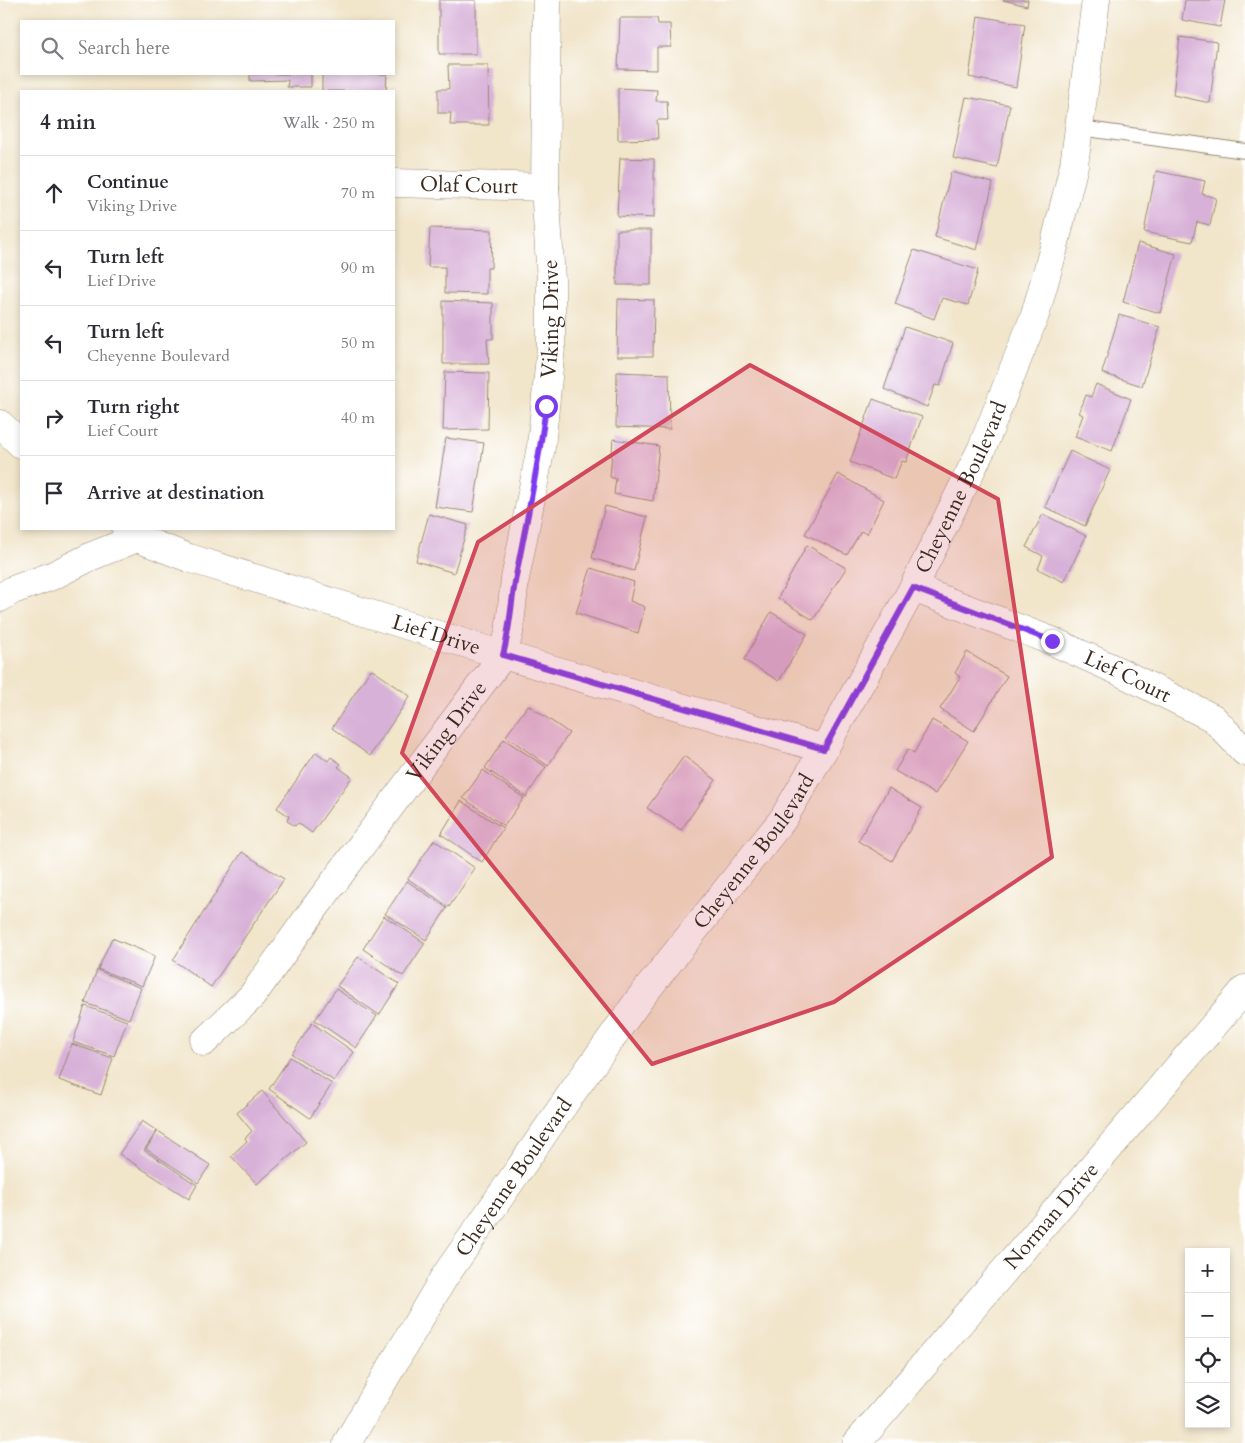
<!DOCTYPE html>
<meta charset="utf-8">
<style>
:root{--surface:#fff;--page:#f2f2f3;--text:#2b2b33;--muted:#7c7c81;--line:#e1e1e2}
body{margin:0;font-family:Cardo,serif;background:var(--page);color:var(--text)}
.controls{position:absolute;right:15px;bottom:15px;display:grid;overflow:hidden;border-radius:0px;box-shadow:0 2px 8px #0003}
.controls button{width:45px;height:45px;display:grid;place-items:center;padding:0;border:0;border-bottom:1px solid var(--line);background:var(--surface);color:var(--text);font:25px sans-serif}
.stop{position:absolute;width:15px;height:15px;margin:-11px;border:4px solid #7c3aed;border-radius:50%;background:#fff}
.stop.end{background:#7c3aed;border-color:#fff;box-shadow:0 1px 5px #0008}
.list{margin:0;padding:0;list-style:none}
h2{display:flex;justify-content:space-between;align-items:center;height:65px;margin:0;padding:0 20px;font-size:21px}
h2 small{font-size:16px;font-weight:400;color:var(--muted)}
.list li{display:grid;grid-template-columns:32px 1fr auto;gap:15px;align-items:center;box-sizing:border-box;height:75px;padding:0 20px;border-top:1px solid var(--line)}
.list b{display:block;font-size:19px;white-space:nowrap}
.list p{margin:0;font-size:16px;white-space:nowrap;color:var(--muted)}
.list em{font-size:16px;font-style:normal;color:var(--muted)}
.icon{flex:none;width:28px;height:28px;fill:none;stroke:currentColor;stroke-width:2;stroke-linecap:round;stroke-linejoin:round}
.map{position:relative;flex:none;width:1245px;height:1443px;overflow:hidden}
.search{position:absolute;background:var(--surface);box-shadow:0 2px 8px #0003;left:20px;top:20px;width:375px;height:55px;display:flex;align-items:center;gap:12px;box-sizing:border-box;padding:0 18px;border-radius:0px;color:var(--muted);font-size:19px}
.panel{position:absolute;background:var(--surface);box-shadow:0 2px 8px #0003;left:20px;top:90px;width:375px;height:440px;border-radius:0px}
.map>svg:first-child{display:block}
</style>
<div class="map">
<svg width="1245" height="1443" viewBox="0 0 1245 1443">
<rect width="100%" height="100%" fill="#fff"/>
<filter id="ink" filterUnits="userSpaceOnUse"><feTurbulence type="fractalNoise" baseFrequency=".02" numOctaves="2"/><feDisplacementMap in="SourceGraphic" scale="10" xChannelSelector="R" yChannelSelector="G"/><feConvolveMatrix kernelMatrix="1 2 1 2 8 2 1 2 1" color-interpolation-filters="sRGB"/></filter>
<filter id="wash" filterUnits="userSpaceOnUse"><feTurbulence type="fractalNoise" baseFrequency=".0096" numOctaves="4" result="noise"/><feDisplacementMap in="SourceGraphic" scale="20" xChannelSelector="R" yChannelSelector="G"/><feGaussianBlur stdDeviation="1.12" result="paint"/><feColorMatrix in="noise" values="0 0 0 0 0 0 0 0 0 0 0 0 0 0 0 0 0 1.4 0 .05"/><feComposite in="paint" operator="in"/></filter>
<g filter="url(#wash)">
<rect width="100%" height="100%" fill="#f1e5ca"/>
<g id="blocks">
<path fill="#d8b1d8" d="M439,0H476V54H439Z
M1003,0H1028L1027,6Z
M1185,0H1225L1220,27L1182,20Z
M978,16L1025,24L1016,87L969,77Z
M620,18H657L658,24H670L671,47H657V70L618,69Z
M1180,37L1217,42L1210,103L1173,95Z
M448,65H488L489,125H450L451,113H438V89H449Z
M250,74H311V87H287L288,80L250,81Z
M322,74H387L386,91H322Z
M618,88L657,90L656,101H667L668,120H657L658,139L618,140Z
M966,97L1010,105L997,168L953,158Z
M620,158L654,159V218L617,216Z
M1156,171L1205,181L1202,194L1216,198L1210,225L1197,222L1192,242L1144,232Z
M951,172L993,183L977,250L935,237Z
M430,228L492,230L491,268H487V294L445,293V267H428Z
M617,230H651V285H617Z
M1138,243L1176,254L1160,313L1123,302Z
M914,250L978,270L968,305L942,298L934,319L895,304Z
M618,299L654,300L653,356H617Z
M443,301L493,303V339H487L489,364H443Z
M1119,315L1160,327L1142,386L1102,373Z
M905,327L953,343L940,386L935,385L927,407L884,389Z
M445,372L489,373L488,429L443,430Z
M617,372L669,374L670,429L616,427Z
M1096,384L1131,399L1112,451L1075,437L1083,415L1079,413L1086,395L1091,397Z
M873,399L922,417L906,462L902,461L894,479L850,462Z
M446,438L484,443L473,512L435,507Z
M613,439L659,446L653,501L614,494L616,479L610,477Z
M1070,451L1110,470L1085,526L1045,507Z
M838,474L884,500L867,534L861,531L847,555L805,534Z
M605,506L647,517L634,571L592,558Z
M429,514L468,525L454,573L416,561Z
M1043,514L1086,536L1064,582L1038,569L1043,556L1026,547Z
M807,545L846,568L813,620L778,598Z
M591,568L634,582L630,601L645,607L638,633L576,613Z
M771,612L807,634L779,681L744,660Z
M967,652L1007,676L974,731L940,709L960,677L955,673Z
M371,669L410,696L370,756L332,728Z
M528,705L569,733L548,766L506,736Z
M932,720L968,741L935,794L895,771L908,749L914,753Z
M504,739L546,767L526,797L485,768Z
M316,752L328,761L331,757L341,764L338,767L352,777L312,833L298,823L295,826L287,821L289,816L277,808Z
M684,756L716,780L681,830L647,808Z
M483,770L524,798L504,826L463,798Z
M889,788L922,808L892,861L858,841Z
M461,801L503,828L482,862L441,834Z
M434,840L475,868L449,907L408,879Z
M242,852L284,879L211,987L173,960Z
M407,881L447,908L426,940L385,914Z
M384,916L425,943L403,976L363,949Z
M112,938L155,956L142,986L98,969Z
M358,957L399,984L379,1015L337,986Z
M97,970L141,988L129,1019L85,1003Z
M336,989L377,1016L356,1048L315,1020Z
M85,1006L127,1021L114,1056L73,1042Z
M312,1023L354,1052L334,1081L292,1054Z
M72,1044L113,1058L101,1095L59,1080Z
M290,1057L332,1084L310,1118L269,1089Z
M262,1091L306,1142L257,1184L231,1156L247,1141L245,1138L252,1131L237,1113Z
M142,1121L157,1131L144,1150L197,1185L189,1199L119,1154Z
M158,1131L210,1165L198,1183L146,1149Z"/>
</g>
</g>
<g filter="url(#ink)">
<use href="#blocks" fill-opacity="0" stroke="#968874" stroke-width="1"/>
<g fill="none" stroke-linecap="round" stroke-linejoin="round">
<g stroke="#968874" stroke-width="16">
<path id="service" d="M1080,128L1245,151"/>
</g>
<g stroke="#968874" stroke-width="29">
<g id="minor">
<path id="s1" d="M394,183L545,187"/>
<path id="s2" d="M913,588L1052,641L1114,669L1213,718L1245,752"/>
<path d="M0,598L13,590L52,576L92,556L137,538"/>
<path id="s3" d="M204,1042L252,996L314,909L503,655L509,633L515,579L541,447L551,347V280L545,187L547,0"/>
<path id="s4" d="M857,1443L1245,989"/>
</g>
</g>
<g stroke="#968874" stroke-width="29">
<g id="tertiary">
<path d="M0,424L21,444"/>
<path id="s5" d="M126,529L137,538L189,558L503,655L824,749"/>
<path id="s6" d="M347,1443L443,1279L576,1087L641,997L783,819L824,749L913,588L982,448L1035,315L1053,251L1074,165L1096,0"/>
</g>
</g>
<use href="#service" stroke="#fff" stroke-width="14"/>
<use href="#minor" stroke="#fff" stroke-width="28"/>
<use href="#tertiary" stroke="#fff" stroke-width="28"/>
</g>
</g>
<g fill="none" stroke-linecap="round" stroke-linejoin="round" filter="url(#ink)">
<path stroke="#7c3aed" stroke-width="6" d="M546,406C539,463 527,519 516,576C511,603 510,629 503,655L824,749L913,588L1052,641"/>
</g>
<path fill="#d1495b" fill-opacity="0.2" stroke="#d1495b" stroke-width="4" stroke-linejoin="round" d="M750,365L998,499L1052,857L834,1002L652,1064L402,753L478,542Z"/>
<g text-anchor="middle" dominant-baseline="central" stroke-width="4" stroke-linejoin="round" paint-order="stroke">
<g font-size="21" fill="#3b2a1e" stroke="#fff">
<text stroke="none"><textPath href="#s1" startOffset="75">Olaf Court</textPath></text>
<text stroke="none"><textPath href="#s3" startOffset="830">Viking Drive</textPath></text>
<text stroke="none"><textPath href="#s6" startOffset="1139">Cheyenne Boulevard</textPath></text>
<text stroke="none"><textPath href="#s5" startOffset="329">Lief Drive</textPath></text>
<text stroke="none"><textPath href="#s2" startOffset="232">Lief Court</textPath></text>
<text stroke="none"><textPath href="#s3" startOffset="395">Viking Drive</textPath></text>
<text stroke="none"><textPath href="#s6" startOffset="719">Cheyenne Boulevard</textPath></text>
<text stroke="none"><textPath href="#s6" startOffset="314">Cheyenne Boulevard</textPath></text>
<text stroke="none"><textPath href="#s4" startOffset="299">Norman Drive</textPath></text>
</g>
</g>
</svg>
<div class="controls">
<button>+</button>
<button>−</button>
<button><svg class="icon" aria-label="locate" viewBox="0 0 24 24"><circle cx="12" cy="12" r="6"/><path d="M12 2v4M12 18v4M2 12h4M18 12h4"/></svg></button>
<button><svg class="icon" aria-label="layers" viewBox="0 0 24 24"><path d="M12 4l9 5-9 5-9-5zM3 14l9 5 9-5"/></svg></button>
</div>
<div class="stop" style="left:546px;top:406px"></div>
<div class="stop end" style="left:1052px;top:641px"></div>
<div class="search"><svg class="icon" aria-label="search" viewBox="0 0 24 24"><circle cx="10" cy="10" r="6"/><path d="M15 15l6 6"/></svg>Search here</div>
<section class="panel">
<h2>4 min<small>Walk · 250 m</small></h2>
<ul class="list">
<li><svg class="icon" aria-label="ahead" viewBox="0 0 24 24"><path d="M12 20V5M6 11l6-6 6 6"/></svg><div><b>Continue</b><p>Viking Drive</p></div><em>70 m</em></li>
<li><svg class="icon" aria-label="left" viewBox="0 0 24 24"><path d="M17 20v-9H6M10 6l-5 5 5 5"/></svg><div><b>Turn left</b><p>Lief Drive</p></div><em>90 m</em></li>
<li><svg class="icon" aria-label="left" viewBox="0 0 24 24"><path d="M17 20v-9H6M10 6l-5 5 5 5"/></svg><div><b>Turn left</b><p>Cheyenne Boulevard</p></div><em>50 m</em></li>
<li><svg class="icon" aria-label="right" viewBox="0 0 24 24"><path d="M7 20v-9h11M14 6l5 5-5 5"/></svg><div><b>Turn right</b><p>Lief Court</p></div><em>40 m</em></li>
<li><svg class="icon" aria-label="arrive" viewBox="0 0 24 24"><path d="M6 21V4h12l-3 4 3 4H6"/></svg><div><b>Arrive at destination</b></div></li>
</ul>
</section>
</div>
